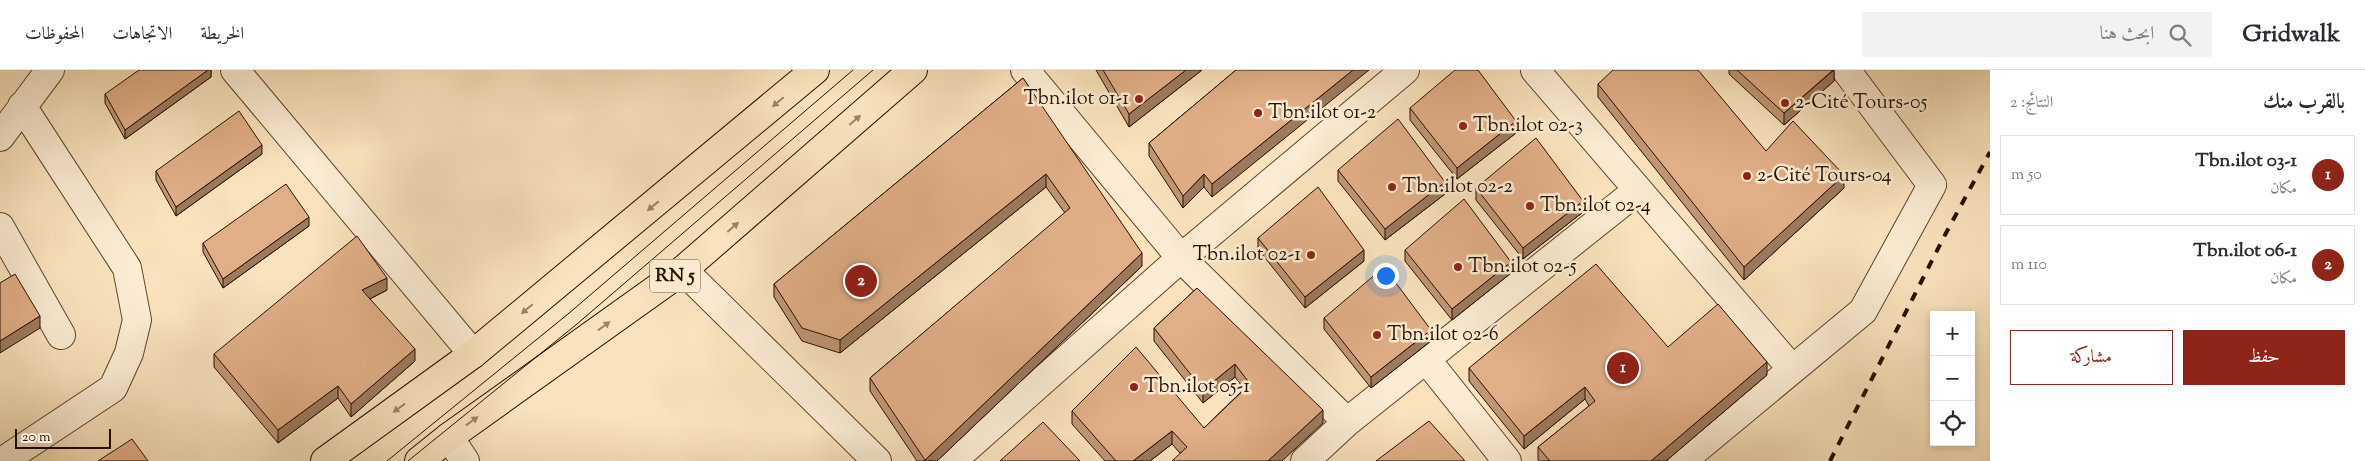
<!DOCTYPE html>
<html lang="ar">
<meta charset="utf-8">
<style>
:root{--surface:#fff;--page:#f2f2f3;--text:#2b2b33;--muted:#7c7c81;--line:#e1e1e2;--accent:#8f2418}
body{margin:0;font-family:"Sorts Mill Goudy",Amiri,serif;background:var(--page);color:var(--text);direction:rtl}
.controls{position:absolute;right:15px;bottom:15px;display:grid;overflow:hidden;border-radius:0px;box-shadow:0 2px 8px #0003}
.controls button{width:45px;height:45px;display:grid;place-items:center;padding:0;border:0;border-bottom:1px solid var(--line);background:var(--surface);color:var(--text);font:25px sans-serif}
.scale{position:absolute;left:15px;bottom:12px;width:96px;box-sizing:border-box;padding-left:5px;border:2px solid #260f02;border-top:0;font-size:14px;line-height:18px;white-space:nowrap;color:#260f02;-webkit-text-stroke:4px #fbecd3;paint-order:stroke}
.you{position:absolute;left:1385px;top:205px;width:18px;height:18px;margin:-12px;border:4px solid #fff;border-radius:50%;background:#1a73e8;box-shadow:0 0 0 8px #1a73e833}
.badge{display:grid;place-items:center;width:32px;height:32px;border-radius:50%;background:var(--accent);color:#fff;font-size:16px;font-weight:700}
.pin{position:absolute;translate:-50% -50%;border:2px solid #fff;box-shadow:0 1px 5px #0006}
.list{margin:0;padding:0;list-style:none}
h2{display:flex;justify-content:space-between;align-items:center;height:65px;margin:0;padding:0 20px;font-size:21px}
h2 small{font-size:16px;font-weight:400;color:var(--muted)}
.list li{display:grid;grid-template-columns:32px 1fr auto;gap:15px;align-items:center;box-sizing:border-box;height:80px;margin:0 10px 10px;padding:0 10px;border:1px solid var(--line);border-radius:0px}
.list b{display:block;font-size:19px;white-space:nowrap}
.list p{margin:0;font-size:16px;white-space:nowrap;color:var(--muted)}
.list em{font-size:16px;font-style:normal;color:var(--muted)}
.actions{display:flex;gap:10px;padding:15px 20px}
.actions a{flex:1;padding:11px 0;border:1px solid var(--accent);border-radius:0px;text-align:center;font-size:18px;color:var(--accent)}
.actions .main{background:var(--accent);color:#fff}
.icon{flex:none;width:28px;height:28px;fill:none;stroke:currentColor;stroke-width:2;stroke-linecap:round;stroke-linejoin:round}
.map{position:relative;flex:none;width:1990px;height:391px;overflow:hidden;direction:ltr}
header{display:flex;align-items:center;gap:30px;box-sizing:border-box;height:70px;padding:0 25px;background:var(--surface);border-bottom:1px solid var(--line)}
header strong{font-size:24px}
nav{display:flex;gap:28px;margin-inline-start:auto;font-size:18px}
.search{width:350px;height:45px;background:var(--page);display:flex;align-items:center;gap:12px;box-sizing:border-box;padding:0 18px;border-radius:0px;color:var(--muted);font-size:19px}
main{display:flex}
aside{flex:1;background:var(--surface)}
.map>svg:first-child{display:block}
</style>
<header>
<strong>Gridwalk</strong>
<div class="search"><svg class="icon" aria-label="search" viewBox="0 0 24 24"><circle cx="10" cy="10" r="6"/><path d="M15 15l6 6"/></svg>ابحث هنا</div>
<nav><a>الخريطة</a><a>الاتجاهات</a><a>المحفوظات</a></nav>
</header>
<main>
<aside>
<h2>بالقرب منك<small>النتائج: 2</small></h2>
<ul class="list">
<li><span class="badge">1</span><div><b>Tbn.ilot 03-1</b><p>مكان</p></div><em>50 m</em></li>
<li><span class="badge">2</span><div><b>Tbn.ilot 06-1</b><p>مكان</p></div><em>110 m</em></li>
</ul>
<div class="actions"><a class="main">حفظ</a><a>مشاركة</a></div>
</aside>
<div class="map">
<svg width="1990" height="391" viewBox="0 0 1990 391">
<rect width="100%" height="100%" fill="#f9e2bc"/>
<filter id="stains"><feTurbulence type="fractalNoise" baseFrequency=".004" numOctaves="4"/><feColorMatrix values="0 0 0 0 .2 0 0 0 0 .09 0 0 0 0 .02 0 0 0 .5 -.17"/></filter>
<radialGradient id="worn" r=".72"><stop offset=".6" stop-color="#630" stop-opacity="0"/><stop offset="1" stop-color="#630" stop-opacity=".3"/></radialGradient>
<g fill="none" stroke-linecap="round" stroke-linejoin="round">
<g stroke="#5b4430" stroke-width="30">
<path id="minor" d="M235,0L473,284
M1025,0L1181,188L1347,352
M1535,0L1792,299
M0,67L50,0
M0,157L61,265
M683,200L877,391
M1426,289L1507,391
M449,367L465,391
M3,391L113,318L129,283L137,250L127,198L22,36
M952,391L1181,188L1405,0
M1305,391L1347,352L1638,120
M1682,391L1863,241L1932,115L1846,0"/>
</g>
<g stroke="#260f02" stroke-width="30">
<path id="major" d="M325,391L473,284L815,0
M419,391L449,367L683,200L913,0"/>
</g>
<use href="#minor" stroke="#fbecd3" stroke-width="28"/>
<use href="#major" stroke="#f9e2bc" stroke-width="28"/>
<path stroke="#260f02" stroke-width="1" d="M387,391L568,244L853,0
M408,391L577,254L873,0"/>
<path stroke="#260f02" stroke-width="4" stroke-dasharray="9 9" stroke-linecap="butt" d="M1830,391L1946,163L1990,82"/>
</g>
<path fill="#c19674" stroke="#260f02" d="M211,0V7L125,69L105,33V24Z
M1096,0H1202L1129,57Z
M1236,0L1212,127L1204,117L1183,138L1149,86V73Z
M1729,0H1834V11L1784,55L1729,4Z
M1023,8L1142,196L937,391H917L870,321V308L1065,143L1046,117L840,283L802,271L774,227V214Z
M1598,14L1766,81L1844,118L1744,210L1598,27Z
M1410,38L1516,63L1457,109L1410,50Z
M262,84L176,146L156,110V101Z
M1338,100L1445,124L1385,170L1338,111Z
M1476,118L1583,142L1523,189L1476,130Z
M309,156L223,218L203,182V173Z
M1258,168L1364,191L1305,238L1258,179Z
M1405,180L1511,203L1452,250L1405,191Z
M1197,218L1323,353L1180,383L1172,374L1150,391H1105L1072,354V341L1204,358L1244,319L1235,307L1203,333L1154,271V258Z
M387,220L370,229L415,291L351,347L338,328L278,373L214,297V284Z
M1324,248L1431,271L1371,318L1324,259Z
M1668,277L1767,305L1666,391H1539L1538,390V377L1589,336L1585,329L1524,379L1469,311V298Z"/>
<path fill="#9d7a5e" stroke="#260f02" d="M208,0H211V7L125,69V60Z
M1186,0H1202L1129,57V44Z
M1353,0H1369L1212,127V114Z
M1834,0V11L1784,55V43Z
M1516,51V63L1457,109V98Z
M262,75V84L176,146V137Z
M1046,104V117L840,283V270Z
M1204,104V117L1183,138V126Z
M1844,105V118L1744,210V197Z
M1445,112V124L1385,170V159Z
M1583,131V142L1523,189V178Z
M309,147V156L223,218V209Z
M1364,180V191L1305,238V227Z
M1142,183V196L937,391H925V390Z
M1511,192V203L1452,250V239Z
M387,208V220L362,233V220Z
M40,246V258L0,283V271Z
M1431,260V271L1371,318V307Z
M415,279V291L351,347V334Z
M1767,292V305L1666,391H1651Z
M1235,294V307L1203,333V320Z
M338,316V328L278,373V360Z
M1585,317V329L1524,379V366Z
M1323,340V353L1282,391H1268Z
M1172,361V374L1150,391H1133Z"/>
<path fill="#e0ae87" stroke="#260f02" d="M139,0H208L125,60L105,24Z
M1103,0H1186L1129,44Z
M1236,0H1353L1212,114L1204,104L1183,126L1149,73Z
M1455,0H1478L1516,51L1457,98L1410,38Z
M1613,0H1698L1766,81L1793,51L1844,105L1744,197L1598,14Z
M1737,0H1833L1784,43Z
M1023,8L1142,183L925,390L870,308L1070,138L1046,104L840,270L802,258L774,214Z
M239,41L262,75L176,137L156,101Z
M1398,49L1445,112L1385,159L1338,100Z
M1536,68L1583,131L1523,178L1476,118Z
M286,114L309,147L223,209L203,173Z
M1318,117L1364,180L1305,227L1258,168Z
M1464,129L1511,192L1452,239L1405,180Z
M357,166L387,208L362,220L415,279L351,334L338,316L278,360L214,284Z
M1596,194L1668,277L1718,234L1767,292L1651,391H1550L1538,377L1595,331L1585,317L1524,366L1469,298Z
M1384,197L1431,260L1371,307L1324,248Z
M15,204L40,246L0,271V213Z
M1197,218L1323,340L1268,391H1172L1187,377L1172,361L1133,391H1116L1072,341L1136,277L1204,358L1250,314L1235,294L1203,320L1154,258Z
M1429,351L1465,391H1376Z
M1043,352L1080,391H1000Z
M132,369L148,391H98Z"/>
<defs><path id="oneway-solid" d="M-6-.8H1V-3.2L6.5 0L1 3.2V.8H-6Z" transform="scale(1.25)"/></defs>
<g fill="#9a8368">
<use href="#oneway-solid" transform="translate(778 32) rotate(140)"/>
<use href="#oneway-solid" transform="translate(855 50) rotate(-41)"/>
<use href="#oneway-solid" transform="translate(653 136) rotate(140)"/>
<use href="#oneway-solid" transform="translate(733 157) rotate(-41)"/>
<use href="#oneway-solid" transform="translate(527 239) rotate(140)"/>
<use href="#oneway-solid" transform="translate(604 256) rotate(-36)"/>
<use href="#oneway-solid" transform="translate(399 338) rotate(144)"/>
<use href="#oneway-solid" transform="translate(472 351) rotate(-36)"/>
</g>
<g fill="#8f2418" stroke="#fbecd3" stroke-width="2">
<circle cx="1139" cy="29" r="5"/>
<circle cx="1785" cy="33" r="5"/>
<circle cx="1258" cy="43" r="5"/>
<circle cx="1463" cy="56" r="5"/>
<circle cx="1747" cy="106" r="5"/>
<circle cx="1392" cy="117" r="5"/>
<circle cx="1530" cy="136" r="5"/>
<circle cx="1311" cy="185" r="5"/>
<circle cx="1458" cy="197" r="5"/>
<circle cx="1377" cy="265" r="5"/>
<circle cx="1134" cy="317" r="5"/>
</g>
<g text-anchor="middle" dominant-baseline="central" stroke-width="5" stroke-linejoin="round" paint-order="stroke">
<rect fill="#fbecd3" stroke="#665141" stroke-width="1" x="650" y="189.5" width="50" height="33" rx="4"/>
<g font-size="19" font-weight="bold" fill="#260f02">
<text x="675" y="206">RN 5</text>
</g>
<g font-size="20" fill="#260f02" stroke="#fbecd3" text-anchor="start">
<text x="1129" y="29" text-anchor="end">Tbn.ilot 01-1</text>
<text x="1795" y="33">2-Cité Tours-05</text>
<text x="1268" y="43">Tbn.ilot 01-2</text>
<text x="1473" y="56">Tbn.ilot 02-3</text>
<text x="1757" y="106">2-Cité Tours-04</text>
<text x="1402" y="117">Tbn.ilot 02-2</text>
<text x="1540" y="136">Tbn.ilot 02-4</text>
<text x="1301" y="185" text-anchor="end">Tbn.ilot 02-1</text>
<text x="1468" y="197">Tbn.ilot 02-5</text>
<text x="1387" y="265">Tbn.ilot 02-6</text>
<text x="1144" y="317">Tbn.ilot 05-1</text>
</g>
</g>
<rect width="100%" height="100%" filter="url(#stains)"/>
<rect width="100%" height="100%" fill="url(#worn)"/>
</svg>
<div class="controls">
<button>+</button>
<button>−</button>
<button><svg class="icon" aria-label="locate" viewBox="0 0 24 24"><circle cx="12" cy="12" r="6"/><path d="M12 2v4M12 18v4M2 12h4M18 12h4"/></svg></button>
</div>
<div class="scale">20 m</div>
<div class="you"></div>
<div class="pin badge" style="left:1623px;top:298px">1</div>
<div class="pin badge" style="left:861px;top:211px">2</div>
</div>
</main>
